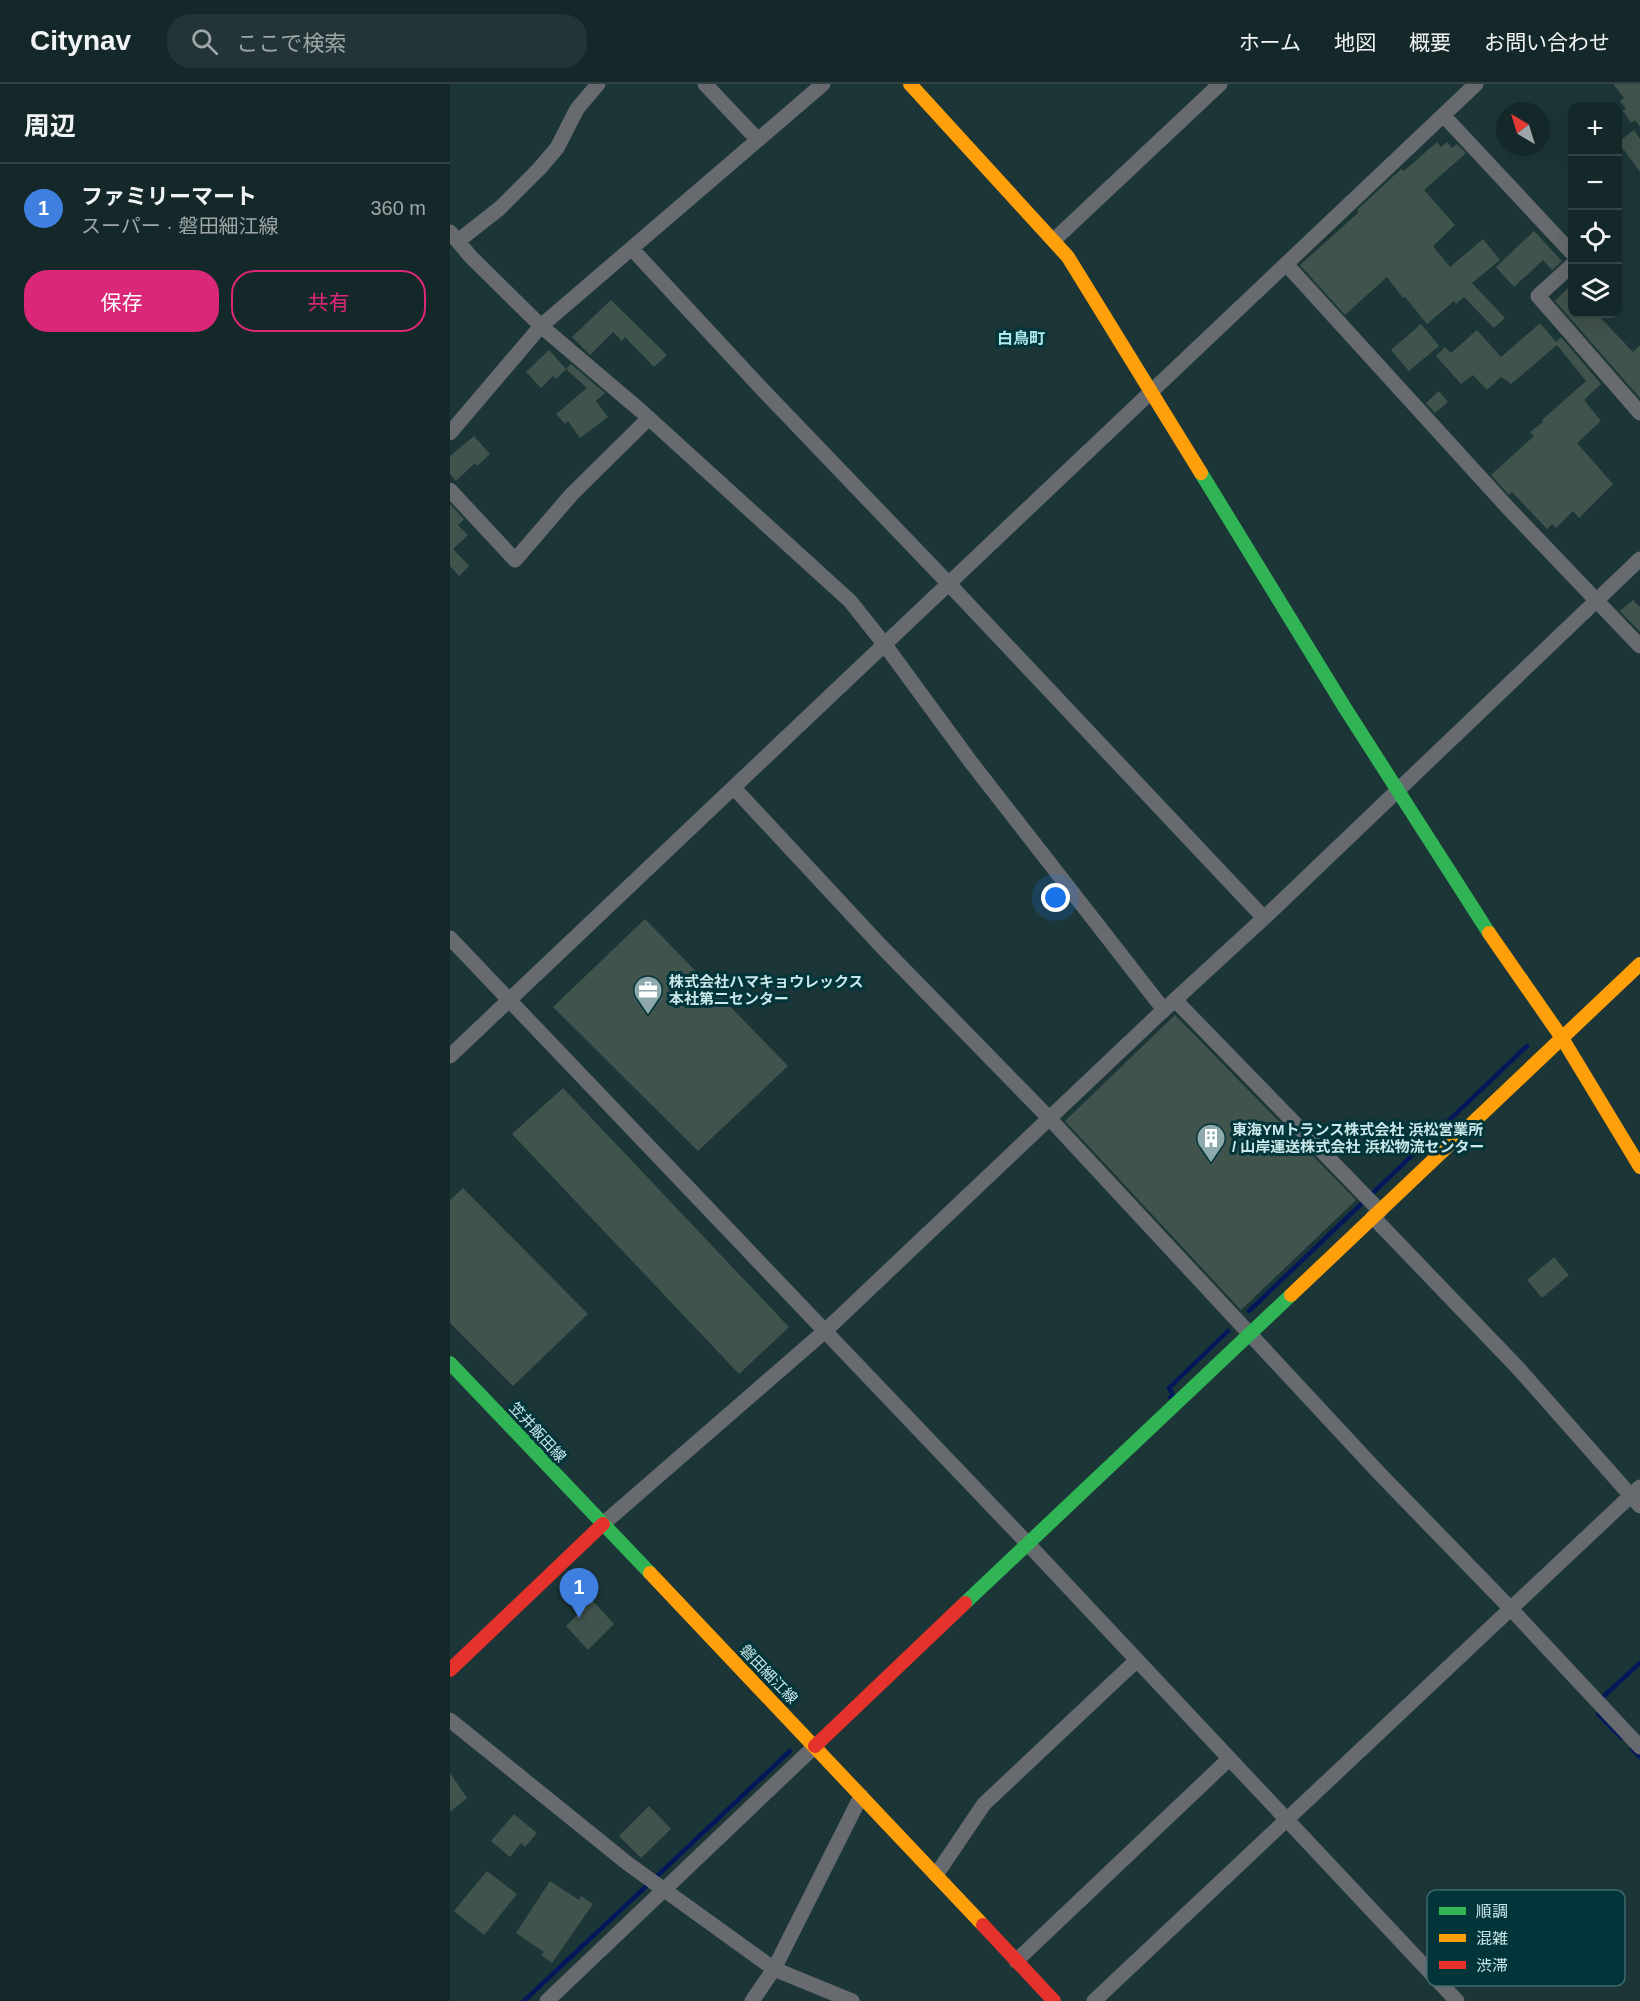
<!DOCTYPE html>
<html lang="ja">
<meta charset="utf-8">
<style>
:root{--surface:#152829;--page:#223435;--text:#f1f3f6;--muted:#9da6a8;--line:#344446;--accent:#db2777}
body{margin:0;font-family:Helvetica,"Noto Sans JP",sans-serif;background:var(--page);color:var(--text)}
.controls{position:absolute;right:18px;top:18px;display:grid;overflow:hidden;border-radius:12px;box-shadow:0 6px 24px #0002}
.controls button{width:54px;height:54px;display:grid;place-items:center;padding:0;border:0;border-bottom:2px solid var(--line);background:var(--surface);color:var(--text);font:30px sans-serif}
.compass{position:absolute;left:1046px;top:18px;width:54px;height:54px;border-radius:50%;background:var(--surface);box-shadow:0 6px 24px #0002;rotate:322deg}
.you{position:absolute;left:606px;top:814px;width:21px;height:21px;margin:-15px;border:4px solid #fff;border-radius:50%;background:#1a73e8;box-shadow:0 0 0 9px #1a73e833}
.badge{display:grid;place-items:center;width:39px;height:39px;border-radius:50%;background:var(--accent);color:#fff;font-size:20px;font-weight:700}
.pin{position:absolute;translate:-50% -50px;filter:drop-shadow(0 2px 3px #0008)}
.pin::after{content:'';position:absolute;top:32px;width:21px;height:18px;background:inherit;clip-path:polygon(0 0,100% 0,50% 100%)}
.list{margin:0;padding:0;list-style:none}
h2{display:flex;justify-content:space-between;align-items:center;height:78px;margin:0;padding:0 24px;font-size:26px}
h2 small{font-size:20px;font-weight:400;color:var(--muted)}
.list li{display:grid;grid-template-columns:39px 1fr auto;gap:18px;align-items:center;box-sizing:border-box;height:90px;padding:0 24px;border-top:2px solid var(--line)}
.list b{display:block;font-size:22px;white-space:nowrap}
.list p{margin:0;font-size:20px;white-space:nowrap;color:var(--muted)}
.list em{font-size:20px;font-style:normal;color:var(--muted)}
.actions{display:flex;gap:12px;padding:18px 24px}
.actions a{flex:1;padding:14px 0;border:2px solid var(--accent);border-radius:24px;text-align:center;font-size:21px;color:var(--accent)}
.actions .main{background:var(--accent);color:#fff}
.icon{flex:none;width:33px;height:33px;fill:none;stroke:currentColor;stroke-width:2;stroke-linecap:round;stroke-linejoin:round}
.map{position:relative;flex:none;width:1190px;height:1917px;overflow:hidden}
header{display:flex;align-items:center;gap:36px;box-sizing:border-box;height:84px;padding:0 30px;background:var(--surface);border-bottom:2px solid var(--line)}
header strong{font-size:28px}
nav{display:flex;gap:33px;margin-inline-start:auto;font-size:21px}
.search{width:420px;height:54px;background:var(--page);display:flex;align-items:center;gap:15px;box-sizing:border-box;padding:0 21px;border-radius:24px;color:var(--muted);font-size:22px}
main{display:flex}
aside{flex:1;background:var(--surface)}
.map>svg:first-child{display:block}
</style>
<header>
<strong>Citynav</strong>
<div class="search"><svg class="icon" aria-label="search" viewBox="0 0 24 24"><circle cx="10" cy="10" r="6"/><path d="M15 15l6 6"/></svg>ここで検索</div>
<nav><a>ホーム</a><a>地図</a><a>概要</a><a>お問い合わせ</a></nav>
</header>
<main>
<aside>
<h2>周辺<small></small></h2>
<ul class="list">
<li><span class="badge" style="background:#3f7fe0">1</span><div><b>ファミリーマート</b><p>スーパー · 磐田細江線</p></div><em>360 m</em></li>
</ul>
<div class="actions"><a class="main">保存</a><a>共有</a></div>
</aside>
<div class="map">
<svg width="1190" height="1917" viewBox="0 0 1190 1917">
<rect width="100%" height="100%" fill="#1c3637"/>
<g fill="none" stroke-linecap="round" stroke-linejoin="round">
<path stroke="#03185a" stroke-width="4.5" d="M799,1227L1077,962
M720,1313L723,1311L719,1304L778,1247
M1154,1612L1190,1579
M1148,1630L1172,1654
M1182,1665L1190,1673
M74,1917L340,1667"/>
</g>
<path fill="#41534d" d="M1163,0H1190V43L1185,36L1181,39L1173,27L1176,25L1170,17L1174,14Z
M1184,46L1190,55V88L1168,58Z
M987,58L991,63L997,58L1002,64L1007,60L1016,69L974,106L1005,141L983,162L1000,183L1033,155L1050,176L1022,199L1055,234L1044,244L1014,213L1006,220L1004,217L977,240L955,213L953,214L937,193L895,231L850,181L909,128L907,126L951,85L954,87Z
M1084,147L1112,177L1102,186L1093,176L1064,203L1046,183Z
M1122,200V230H1147L1183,268L1190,261V314L1105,217Z
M161,216L217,271L204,283L175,253L172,257L163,248L140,271L122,253Z
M1090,239L1106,258L1111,253L1151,300L1134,316L1151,337L1127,359L1163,400L1129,434L1123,427L1106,444L1102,440L1097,445L1062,408L1059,411L1041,391L1084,352L1080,348L1093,338L1092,336L1136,297L1107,261L1061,300L1051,293L1037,306L1023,291L1011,300L986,272L995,263L1001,269L1027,246L1051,273Z
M971,240L989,262L959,287L941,266Z
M99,266L116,285L106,295L103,292L91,304L76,288Z
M121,280L155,309L146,317L158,333L130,354L118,337L115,340L106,330L137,304L116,285Z
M989,307L998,318L985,329L976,319Z
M24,352L40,370L27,382L25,379L6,397L0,390V372Z
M0,420L14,435L8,441L18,451L3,465L19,482L9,492L0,482Z
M1183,516L1190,523V548L1170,527Z
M195,835L338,982L248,1067L103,923Z
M725,931L906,1116L791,1226L615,1037Z
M113,1004L339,1243L289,1290L62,1050Z
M13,1104L138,1230L63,1302L0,1239V1116Z
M1104,1173L1119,1191L1092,1214L1077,1196Z
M142,1516L164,1540L138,1566L116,1542Z
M0,1689L17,1714L0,1728Z
M199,1722L221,1745L191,1774L169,1752Z
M64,1730L87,1749L75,1763L71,1759L60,1773L41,1757Z
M37,1787L67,1810L34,1851L4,1827Z
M100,1797L129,1816L131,1812L143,1820L102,1879L91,1871L94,1868L66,1849Z"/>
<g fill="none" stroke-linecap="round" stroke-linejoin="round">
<path stroke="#676a6e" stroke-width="15" d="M255,0L308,56
M993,31L1122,169
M0,148L21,173L91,242L191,327L400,517L435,561L520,677L714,926
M604,156L770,0
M8,157L50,124L89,85L107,64L127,25L148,0
M182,165L312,305L499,500L814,834
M836,180L1060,426L1190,562
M1122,181L1088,212L1190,329
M0,349L91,242L373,0
M0,406L65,476L122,410L199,334
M284,704L432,863L600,1035L929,1389L1061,1525L1190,1663
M0,854L579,1461L1007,1917
M725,916L930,1127
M0,972L1026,0
M923,1133L1068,1284L1190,1422
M153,1440L375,1247L704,935L814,834L1190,475
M0,1636L177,1779L324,1885L402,1917
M486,1791L534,1720L687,1576
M566,1877L779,1675
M97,1917L365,1662
M302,1917L324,1885L411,1712
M644,1917L1190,1403"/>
<path stroke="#30b455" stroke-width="14" d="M751,389L895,624L1039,849
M0,1279L200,1489
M515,1519L841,1211"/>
<path stroke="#ff9f0a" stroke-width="14" d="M460,0L618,173L751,389
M1039,849L1112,954L1190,1083
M841,1211L1190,880
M200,1489L533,1841"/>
<path stroke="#e5322d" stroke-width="14" d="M0,1586L153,1440
M365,1662L515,1519
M533,1841L604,1917"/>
</g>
<defs>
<g id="office-pin" transform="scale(1.5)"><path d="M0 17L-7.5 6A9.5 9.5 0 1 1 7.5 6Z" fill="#8da9ab" stroke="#023539"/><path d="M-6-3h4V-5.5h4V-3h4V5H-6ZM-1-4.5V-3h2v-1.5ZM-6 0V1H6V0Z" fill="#fff"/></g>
<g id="building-pin" transform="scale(1.5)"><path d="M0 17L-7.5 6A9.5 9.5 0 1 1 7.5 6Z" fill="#8da9ab" stroke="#023539"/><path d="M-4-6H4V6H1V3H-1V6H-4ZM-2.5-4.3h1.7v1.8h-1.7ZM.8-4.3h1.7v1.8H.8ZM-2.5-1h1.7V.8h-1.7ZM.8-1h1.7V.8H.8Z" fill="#fff"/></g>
</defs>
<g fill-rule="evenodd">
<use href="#office-pin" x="198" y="906"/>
<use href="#building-pin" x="761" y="1054"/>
</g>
<g text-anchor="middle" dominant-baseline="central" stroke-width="6" stroke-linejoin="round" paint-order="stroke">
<g font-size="15" font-weight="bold" fill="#cae7e9" stroke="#023539" text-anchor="start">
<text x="219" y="897">株式会社ハマキョウレックス<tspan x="219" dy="17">本社第二センター</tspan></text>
<text x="782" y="1045">東海YMトランス株式会社 浜松営業所<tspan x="782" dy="17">/ 山岸運送株式会社 浜松物流センター</tspan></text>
</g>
<g font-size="15" fill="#cae7e9" stroke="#023539">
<text transform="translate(88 1348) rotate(47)">笠井飯田線</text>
<text transform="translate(319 1590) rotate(46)">磐田細江線</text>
</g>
<g font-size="16" font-weight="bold" fill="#adebf0" stroke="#023539">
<text x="571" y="254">白鳥町</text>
</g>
</g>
<rect x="977" y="1806" width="198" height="96" rx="9" fill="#023539" stroke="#3e6a6e" stroke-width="1.5"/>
<rect x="989" y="1823" width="27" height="8" fill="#30b455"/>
<rect x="989" y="1850" width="27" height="8" fill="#ff9f0a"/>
<rect x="989" y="1877" width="27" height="8" fill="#e5322d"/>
<g font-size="16" fill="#cae7e9">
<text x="1026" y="1833">順調</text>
<text x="1026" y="1860">混雑</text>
<text x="1026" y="1887">渋滞</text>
</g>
</svg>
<div class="controls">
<button>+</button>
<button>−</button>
<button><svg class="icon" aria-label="locate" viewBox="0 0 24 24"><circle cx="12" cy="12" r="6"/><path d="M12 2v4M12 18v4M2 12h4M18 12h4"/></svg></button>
<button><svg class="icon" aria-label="layers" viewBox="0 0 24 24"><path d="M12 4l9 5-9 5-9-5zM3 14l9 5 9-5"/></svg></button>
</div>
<svg class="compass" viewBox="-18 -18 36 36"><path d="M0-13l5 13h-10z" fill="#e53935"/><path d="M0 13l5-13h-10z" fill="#9da6a8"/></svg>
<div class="you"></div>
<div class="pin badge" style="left:129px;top:1534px;background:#3f7fe0">1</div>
</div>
</main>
